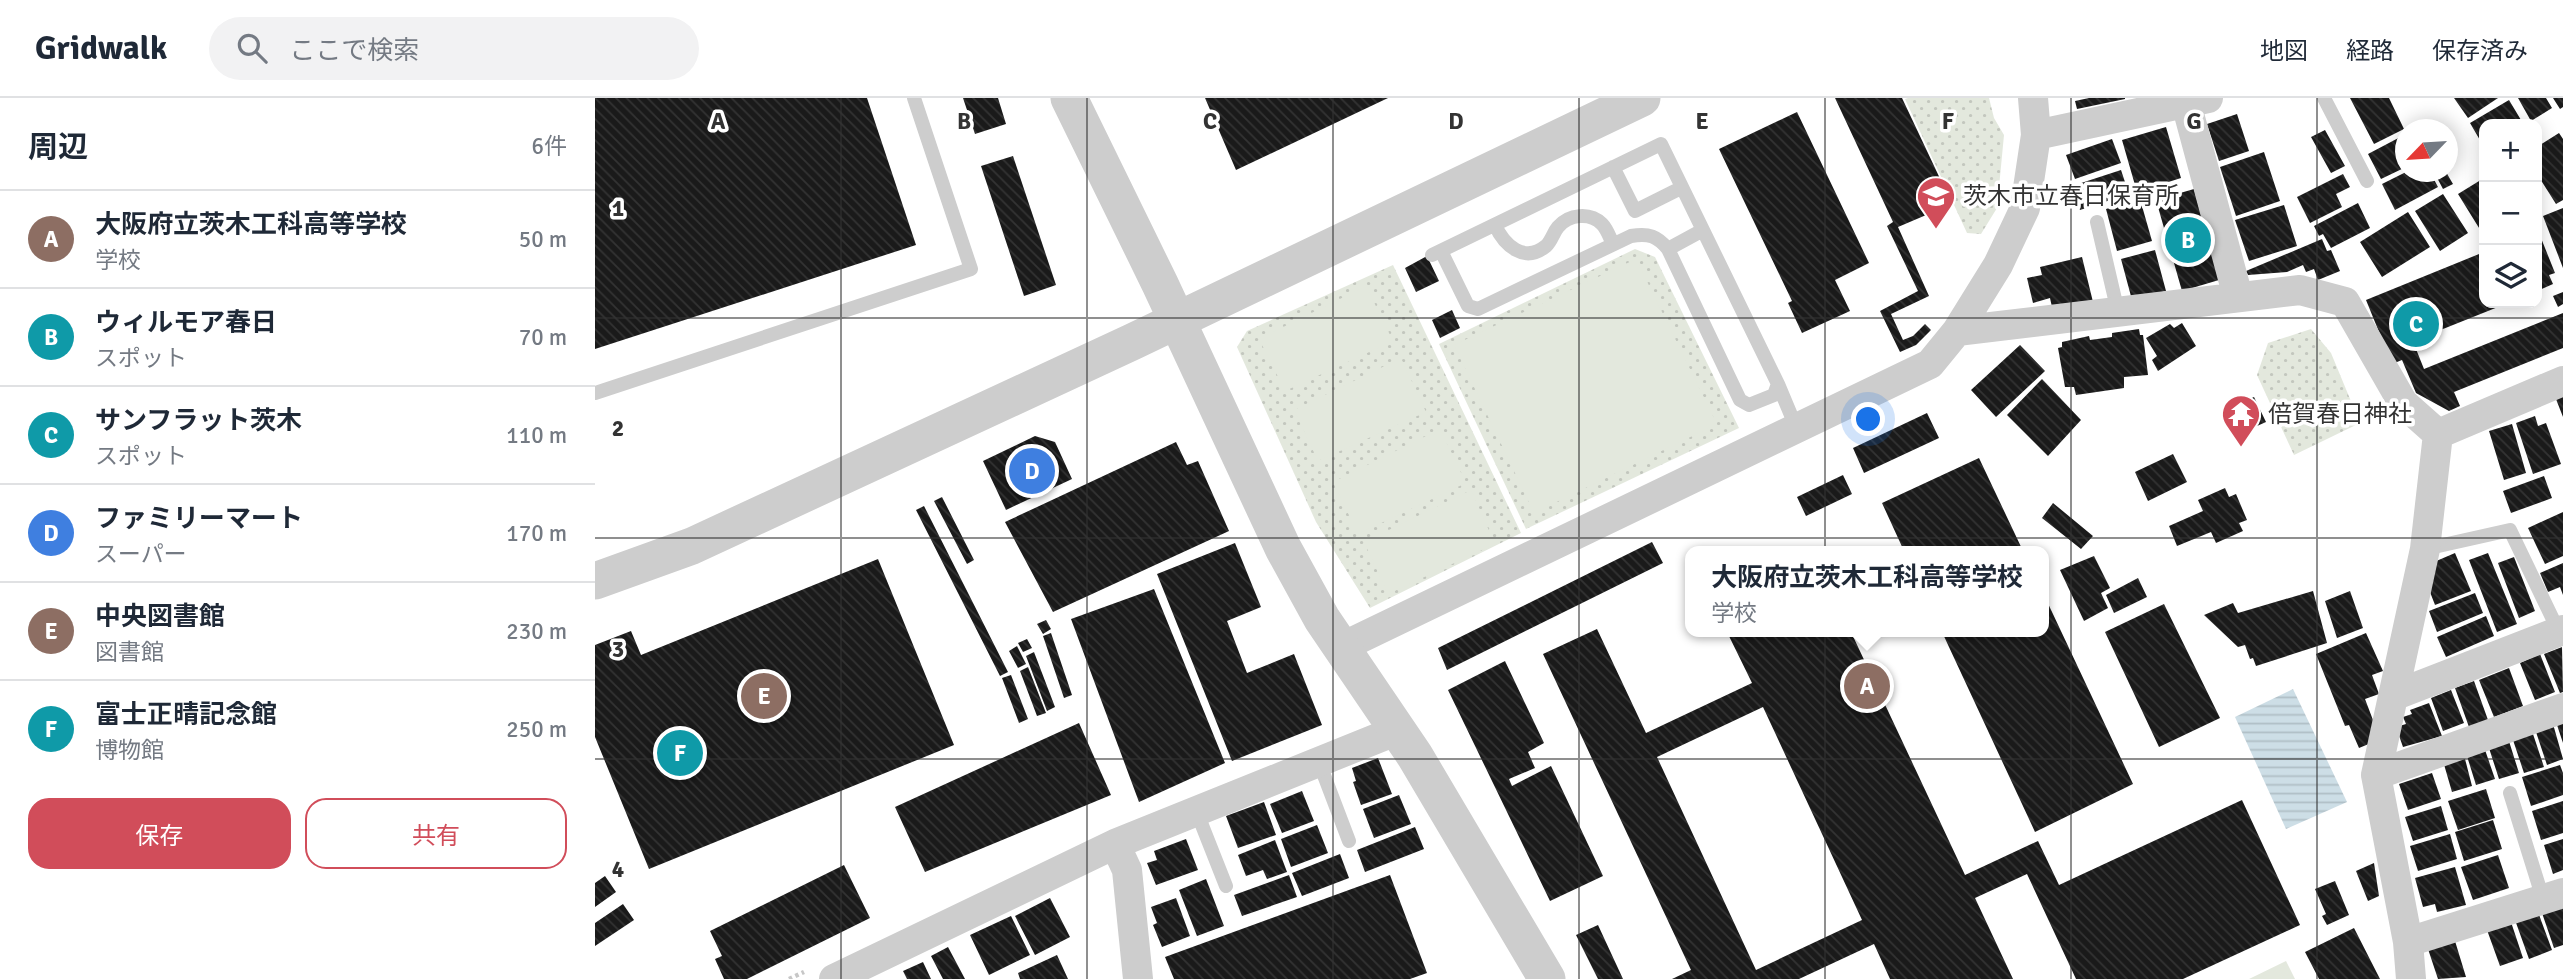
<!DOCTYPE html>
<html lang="ja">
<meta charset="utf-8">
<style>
:root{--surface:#fff;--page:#f2f2f3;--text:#1f2937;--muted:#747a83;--line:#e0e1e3;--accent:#d14d5a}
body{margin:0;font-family:Signika,"Noto Sans JP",sans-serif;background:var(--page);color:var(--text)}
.controls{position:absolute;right:21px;top:21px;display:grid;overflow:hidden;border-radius:14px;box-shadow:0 4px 18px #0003}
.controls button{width:63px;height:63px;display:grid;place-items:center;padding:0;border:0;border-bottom:2px solid var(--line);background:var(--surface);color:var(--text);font:35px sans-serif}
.compass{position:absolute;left:1800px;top:21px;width:63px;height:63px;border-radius:50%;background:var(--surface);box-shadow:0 4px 18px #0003;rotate:245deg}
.you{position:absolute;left:1274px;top:322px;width:24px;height:24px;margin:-18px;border:5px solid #fff;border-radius:50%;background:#1a73e8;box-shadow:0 0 0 10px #1a73e833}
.badge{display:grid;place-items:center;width:46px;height:46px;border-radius:50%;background:var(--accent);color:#fff;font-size:23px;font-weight:700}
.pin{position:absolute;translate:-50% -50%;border:4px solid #fff;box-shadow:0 2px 7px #0006}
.popup{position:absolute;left:1090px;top:448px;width:364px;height:91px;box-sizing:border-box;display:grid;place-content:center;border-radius:14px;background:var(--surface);filter:drop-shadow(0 2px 5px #0005);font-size:23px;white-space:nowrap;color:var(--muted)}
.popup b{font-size:26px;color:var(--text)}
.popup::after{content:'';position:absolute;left:50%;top:100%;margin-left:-14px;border:14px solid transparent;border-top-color:var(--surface)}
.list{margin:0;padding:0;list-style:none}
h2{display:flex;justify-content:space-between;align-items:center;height:91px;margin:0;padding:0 28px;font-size:30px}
h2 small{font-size:23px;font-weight:400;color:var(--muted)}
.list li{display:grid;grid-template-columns:46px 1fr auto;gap:21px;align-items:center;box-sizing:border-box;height:98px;padding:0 28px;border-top:2px solid var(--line)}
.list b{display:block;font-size:26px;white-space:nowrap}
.list p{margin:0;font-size:23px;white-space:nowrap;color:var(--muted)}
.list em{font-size:23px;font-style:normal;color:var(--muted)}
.actions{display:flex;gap:14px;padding:21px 28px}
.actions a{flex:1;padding:16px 0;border:2px solid var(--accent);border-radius:21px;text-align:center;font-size:24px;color:var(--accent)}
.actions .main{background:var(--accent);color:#fff}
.icon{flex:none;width:38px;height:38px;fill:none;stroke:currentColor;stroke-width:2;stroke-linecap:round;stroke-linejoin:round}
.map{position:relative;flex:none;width:1968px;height:881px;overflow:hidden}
header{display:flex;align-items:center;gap:42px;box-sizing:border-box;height:98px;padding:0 35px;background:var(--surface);border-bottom:2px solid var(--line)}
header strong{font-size:33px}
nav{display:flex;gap:38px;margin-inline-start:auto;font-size:24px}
.search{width:490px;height:63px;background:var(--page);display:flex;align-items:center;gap:18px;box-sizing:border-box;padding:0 24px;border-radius:38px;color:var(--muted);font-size:26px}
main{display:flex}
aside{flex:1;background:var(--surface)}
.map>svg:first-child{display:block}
</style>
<header>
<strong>Gridwalk</strong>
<div class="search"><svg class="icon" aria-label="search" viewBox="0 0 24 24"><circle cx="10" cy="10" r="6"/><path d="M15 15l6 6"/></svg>ここで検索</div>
<nav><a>地図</a><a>経路</a><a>保存済み</a></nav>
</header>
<main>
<aside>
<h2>周辺<small>6件</small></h2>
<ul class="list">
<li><span class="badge" style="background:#8d6e63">A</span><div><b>大阪府立茨木工科高等学校</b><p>学校</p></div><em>50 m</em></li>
<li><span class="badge" style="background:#0f9aa8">B</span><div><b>ウィルモア春日</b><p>スポット</p></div><em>70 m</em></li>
<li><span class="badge" style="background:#0f9aa8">C</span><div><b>サンフラット茨木</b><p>スポット</p></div><em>110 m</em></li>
<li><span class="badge" style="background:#3f7fe0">D</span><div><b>ファミリーマート</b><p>スーパー</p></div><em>170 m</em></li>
<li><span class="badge" style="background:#8d6e63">E</span><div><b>中央図書館</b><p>図書館</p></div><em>230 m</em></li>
<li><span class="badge" style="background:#0f9aa8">F</span><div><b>富士正晴記念館</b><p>博物館</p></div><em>250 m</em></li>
</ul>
<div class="actions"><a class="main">保存</a><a>共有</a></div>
</aside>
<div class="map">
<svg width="1968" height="881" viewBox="0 0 1968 881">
<defs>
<pattern id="grass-dots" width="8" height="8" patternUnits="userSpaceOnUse" patternTransform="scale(1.75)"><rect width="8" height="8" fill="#e3e8dd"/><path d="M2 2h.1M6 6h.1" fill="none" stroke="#c3c7be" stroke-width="1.8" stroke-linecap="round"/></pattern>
<pattern id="water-rules" width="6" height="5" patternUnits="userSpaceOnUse" patternTransform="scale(1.75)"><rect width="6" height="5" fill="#cddee6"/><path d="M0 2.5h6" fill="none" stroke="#b0bfc6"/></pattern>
<pattern id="building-back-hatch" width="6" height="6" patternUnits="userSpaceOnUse" patternTransform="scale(1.75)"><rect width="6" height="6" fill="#1a1a1a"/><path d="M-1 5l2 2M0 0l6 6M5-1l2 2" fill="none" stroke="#333"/></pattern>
</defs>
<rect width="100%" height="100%" fill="#fff"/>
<path fill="url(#grass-dots)" d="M1313,0H1394L1399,20L1409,37L1402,110L1386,136L1372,135L1310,1Z
M1040,151L1060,159L1144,330L931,431L844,246Z
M798,167L926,435L775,510L721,424L642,249L652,233Z
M1716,231L1736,255L1765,325L1699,357L1662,277L1673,245Z"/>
<path fill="#e3e8dd" d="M1041,161L1122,326L939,415L859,247Z
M771,188L798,243L690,293L664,241Z
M806,260L831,314L723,363L699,312Z
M845,331L871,385L763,436L738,384Z
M876,392L900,446L793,496L769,444Z
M1691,863L1700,881H1654Z"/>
<path fill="url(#water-rules)" d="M1698,591L1752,704L1691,731L1640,619Z"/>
<path fill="url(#building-back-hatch)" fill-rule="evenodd" d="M0,0H272L321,147L0,251Z
M368,0H403L411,26L380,36Z
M610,0H793L641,72Z
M1240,0H1307L1357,106L1303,129L1334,198L1296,216L1308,242L1318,238L1330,226L1336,232L1321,247L1305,254L1285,213L1323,193L1292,128L1298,124Z
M1494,0H1530V1L1482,11L1480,3Z
M1755,0H1794L1809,31L1779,46Z
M1859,0H1903L1873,20Z
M1923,0H1951L1957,10L1936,23Z
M1958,0H1968V9L1965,11Z
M1914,2L1926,22L1920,26H1889V49L1875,25Z
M1202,14L1274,165L1240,182L1255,213L1207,235L1193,205L1197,203L1124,51Z
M1642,16L1654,53L1624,63L1612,26Z
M1571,29L1586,80L1542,94L1527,42Z
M1730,32L1750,68L1736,75L1716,39Z
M1964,35L1968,41V102L1961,106L1942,76V49Z
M1811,36V69L1786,81L1773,56Z
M1517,41L1526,65L1480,81L1471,57Z
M1669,54L1685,103L1641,118L1625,69Z
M418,58L461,187L429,198L386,68Z
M1526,72L1534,96L1485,112L1477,88Z
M1811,74H1835L1843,89L1800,112L1787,86Z
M1839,74H1851L1858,86L1848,91Z
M1748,76L1755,89L1741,96L1747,109L1715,125L1702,99Z
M1889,80V138L1863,96Z
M1599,91L1624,182L1587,193L1561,102Z
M1848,96L1873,135L1845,153L1820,113Z
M1545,101L1557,143L1522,153L1511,111Z
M1763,105L1775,130L1736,150L1728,136L1724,138L1719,128Z
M1689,107L1702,148L1654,163L1640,122Z
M1968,110V170L1948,118Z
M1813,114L1835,149L1787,179L1765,144Z
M1942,130L1960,175L1954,177L1958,186L1942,193Z
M1727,141L1732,153L1736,152L1745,173L1723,182L1719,171L1711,174L1708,167L1692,174L1653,177L1651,173Z
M1560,152L1571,193L1537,202L1526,161Z
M1889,154V205H1913L1833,237L1837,245L1821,251L1829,271L1968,215V250L1859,294L1865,308L1854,313L1821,295L1807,262L1797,266L1771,202Z
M832,158L844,183L821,194L810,170Z
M1487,159L1498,204L1458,214L1455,200L1438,205L1432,180L1447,177L1445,169Z
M1968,194V206L1963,209L1958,198Z
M857,212L865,230L845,240L837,222Z
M1587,225L1601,248L1563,273L1557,262L1562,258L1551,240L1575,226L1579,230Z
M1544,231L1545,237H1548L1553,277L1529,279V290L1481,297L1479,289H1470L1463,250L1467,249V244L1494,238L1495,242L1517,239V235Z
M1425,247L1450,273L1401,319L1376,292Z
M1447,281L1486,322L1453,358L1412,317Z
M1968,293V319L1959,296Z
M1659,299L1671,324L1644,336L1633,311Z
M1332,315L1344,340L1269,375L1258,350Z
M1940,318L1943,328L1951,325L1966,366L1938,376L1921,325Z
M1917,326L1931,375L1909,382L1894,333Z
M440,338L460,344L477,381L411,412L388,363Z
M581,344L592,367L603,363L634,433L458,514L410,424Z
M1578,356L1592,384L1553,403L1540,374Z
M1384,360L1428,453H1309L1287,405Z
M1248,377L1257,396L1211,418L1202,399Z
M1949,378L1957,400L1916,415L1908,393Z
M1630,390L1634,399L1641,396L1652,422L1644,425L1648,433L1621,445L1616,434L1582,448L1574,428L1608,413L1603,402Z
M347,399L379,462L372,466L339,403Z
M1458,405L1498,438L1486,451L1447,420Z
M329,408L413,574L405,578L321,412Z
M1968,414V458L1950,466L1933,430Z
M1057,444L1068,465L852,572L843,550Z
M640,445L666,509L632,523L652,575L699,556L727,627L637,663L562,476Z
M1860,455L1876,493L1840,507L1835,494L1839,464Z
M1893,455L1922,526L1902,534L1874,462Z
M1499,458L1515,490L1506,495L1513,510L1489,523L1465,472Z
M1919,459L1940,513L1924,520L1903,465Z
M283,461L359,647L54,771L0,639V547L36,533L46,557Z
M1968,465V497L1965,489L1953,494L1945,475Z
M1543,480L1552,499L1519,515L1511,497Z
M559,491L630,665L544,704L476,521Z
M1718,493L1732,545L1661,568L1658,560L1655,561L1650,547L1643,549L1609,517L1638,505L1643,515Z
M1755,493L1768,530L1742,540L1730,503Z
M1880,495L1888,515L1842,534L1834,513Z
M1449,497L1538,686L1440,734L1347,534H1449Z
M1569,506L1625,620L1564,649L1510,534Z
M1891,518L1899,538L1851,559L1842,539Z
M451,522L456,531L448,536L442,526Z
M1002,531L1051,635L1157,585L1132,534H1256L1370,777L1443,743L1464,787L1647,702L1705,827L1588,881H1481L1432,776L1380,800L1418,881H1295L1279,846L1204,881H1077L1096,872L948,556ZM1168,609L1267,822L1161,872L1062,659Z
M456,535L477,597L469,600L448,538Z
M1771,535L1788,573L1777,577L1784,596L1770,601L1781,630V643L1764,650L1754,627L1750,628L1721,556Z
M432,541L437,550L428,554L423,545Z
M422,548L431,566L423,570L414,553Z
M1967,549L1968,594L1965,595L1949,556Z
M439,554L460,609L452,613L431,558Z
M1945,556L1960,594L1940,602L1925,565Z
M910,563L949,645L933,654L940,670L914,681L917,688L956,668L1008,778L955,803L853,592Z
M433,569L451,615L442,618L425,573Z
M1914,570L1928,608L1899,619L1884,582Z
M416,577L433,621L424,625L407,580Z
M1879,583L1893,622L1874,629L1860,590Z
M1856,592L1869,625L1848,633L1836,600Z
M1834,605L1847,638L1808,649L1801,629L1811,626L1808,619L1817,616L1815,612Z
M1968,621V645L1961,624Z
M484,625L516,697L330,774L300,709Z
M1958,626L1968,661L1952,667L1940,631Z
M1937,633L1949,669L1929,675L1917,639Z
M1913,640L1924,675L1904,681L1893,647Z
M1889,649L1900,681L1881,687L1871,655Z
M1869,657L1877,688L1857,694L1848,663Z
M783,660L797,696L766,707L758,684L761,683L757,670Z
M1965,667L1968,675V697L1936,708L1927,679Z
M1837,675L1846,701L1813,712L1804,686Z
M1891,691L1900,720L1863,732L1853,703Z
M707,693L719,723L687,735L675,706Z
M804,697L816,726L779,740L768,711Z
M1968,703V735L1946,742L1937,713Z
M669,704L681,737L643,750L631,718Z
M1846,708L1853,732L1818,743L1810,719Z
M1898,722L1907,751L1869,763L1860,734Z
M722,727L733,755L696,769L686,741Z
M820,729L829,751L770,774L762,752Z
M1855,736L1862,761L1823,773L1815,748Z
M591,741L603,772L561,787L552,765L562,762L559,753Z
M1968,741V772L1958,776L1949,747Z
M680,742L692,774L672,781L668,772L651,778L643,757Z
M745,756L754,780L707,798L697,775Z
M1903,757L1914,790L1878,802L1866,769Z
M1779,765L1784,798L1773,803L1761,773Z
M249,767L275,820L152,881H129L120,861L127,858L115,833Z
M1860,769L1871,807L1842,814L1840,806L1828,809L1820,780Z
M694,777L702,799L647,818L639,797Z
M795,777L832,875L815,881H579L570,859Z
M10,778L21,794L0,809V785Z
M611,781L629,828L602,838L584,792Z
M1740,783L1754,817L1732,827L1727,818L1731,816L1720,791Z
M455,800L475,839L440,857L420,818Z
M581,800L595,838L567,849L558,827L562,825L556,809Z
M28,806L39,822L0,848V825Z
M1968,807V847L1959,850L1947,815Z
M1943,814L1957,852L1934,861L1920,822Z
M416,818L435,857L394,877L375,837Z
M1916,824L1928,860L1905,868L1892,832Z
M1003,827L1028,881H1003L981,837Z
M1759,830L1785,881H1724L1710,854Z
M1860,843L1871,879L1843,881L1833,851Z
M353,849L370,881H348L336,858Z
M462,857L473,881H425L423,875Z
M328,864L336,881H312L308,873Z"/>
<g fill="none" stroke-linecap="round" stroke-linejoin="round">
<path stroke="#c7c7c7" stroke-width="4.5" stroke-dasharray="3.5 3.5" stroke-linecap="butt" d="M194,881L209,874"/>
<path stroke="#cdcdcd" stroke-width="14" d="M1729,0L1772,83
M1018,69L1040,113L1086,90
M1502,124L1523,214
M900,127C909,147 929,166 951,148C957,142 958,135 963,129C974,116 995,114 1007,126C1012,131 1015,140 1018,146
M1073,151L1108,132
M837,157L1066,46L1183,286L1179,297L1154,307L1145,302L1073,151C1062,138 1054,135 1036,138L883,211L873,208L846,153
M1183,286L1201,329
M0,295L376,171L319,0
M1830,451L1915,432L1964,534
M724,664L754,743
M1915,695L1948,801
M601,712L631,788"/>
<path stroke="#cdcdcd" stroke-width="30" d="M1591,5L1643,199
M1441,37L1613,0
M1362,233L1705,192L1750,204L1808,305L1843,336
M1843,336L1968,283
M747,549L1335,266L1362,233L1403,167L1430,110L1441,37L1438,0
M1798,598L1968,532
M1781,677L1968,610
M520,746L532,772L543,881
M1813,844L1968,795
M239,881L520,746L803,632
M1816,881L1813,844L1781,677L1830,451L1843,336"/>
<path stroke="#cdcdcd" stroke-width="37" d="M474,0L565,186L688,450L727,521L820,658L952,881
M0,483L97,448L537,244L1047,0"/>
</g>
<path fill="none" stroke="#333" stroke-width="2" stroke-opacity="0.55" d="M246,0V881M492,0V881M738,0V881M984,0V881M1230,0V881M1476,0V881M1722,0V881M0,220H1968M0,440H1968M0,661H1968"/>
<defs>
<g id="school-pin" transform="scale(2.0125)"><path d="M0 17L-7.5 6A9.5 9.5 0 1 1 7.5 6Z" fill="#d14d5a" stroke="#fff"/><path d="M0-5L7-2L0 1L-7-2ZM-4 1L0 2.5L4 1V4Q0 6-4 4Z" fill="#fff"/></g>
<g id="temple-pin" transform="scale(2.0125)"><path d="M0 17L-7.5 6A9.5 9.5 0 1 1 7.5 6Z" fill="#d14d5a" stroke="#fff"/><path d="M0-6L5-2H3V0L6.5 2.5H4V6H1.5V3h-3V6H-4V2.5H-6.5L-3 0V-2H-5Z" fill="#fff"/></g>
</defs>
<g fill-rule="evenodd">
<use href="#school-pin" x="1341" y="98"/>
<use href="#temple-pin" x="1646" y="316"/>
</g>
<g text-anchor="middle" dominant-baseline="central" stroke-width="7" stroke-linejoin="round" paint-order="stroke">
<g font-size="24" fill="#333" stroke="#fff" text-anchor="start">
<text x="1368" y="98">茨木市立春日保育所</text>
<text x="1673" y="316">倍賀春日神社</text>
</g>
</g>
<g font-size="23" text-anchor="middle" font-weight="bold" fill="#333" stroke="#fff" stroke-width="7" stroke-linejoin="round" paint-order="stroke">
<text x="123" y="31">A</text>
<text x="369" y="31">B</text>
<text x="615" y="31">C</text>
<text x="861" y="31">D</text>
<text x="1107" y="31">E</text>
<text x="1353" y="31">F</text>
<text x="1599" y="31">G</text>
<text x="23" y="118">1</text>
<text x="23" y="338">2</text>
<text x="23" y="559">3</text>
<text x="23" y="779">4</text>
</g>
</svg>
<div class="controls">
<button>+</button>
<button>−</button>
<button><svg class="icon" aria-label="layers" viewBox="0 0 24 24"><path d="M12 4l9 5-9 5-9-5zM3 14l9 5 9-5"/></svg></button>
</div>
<svg class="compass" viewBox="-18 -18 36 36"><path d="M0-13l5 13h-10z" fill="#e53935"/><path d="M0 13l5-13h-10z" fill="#747a83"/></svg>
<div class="you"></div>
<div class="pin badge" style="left:1272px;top:588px;background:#8d6e63">A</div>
<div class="popup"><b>大阪府立茨木工科高等学校</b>学校</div>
<div class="pin badge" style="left:1593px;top:142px;background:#0f9aa8">B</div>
<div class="pin badge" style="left:1821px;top:226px;background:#0f9aa8">C</div>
<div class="pin badge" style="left:437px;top:373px;background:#3f7fe0">D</div>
<div class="pin badge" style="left:169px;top:598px;background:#8d6e63">E</div>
<div class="pin badge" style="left:85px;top:655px;background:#0f9aa8">F</div>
</div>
</main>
